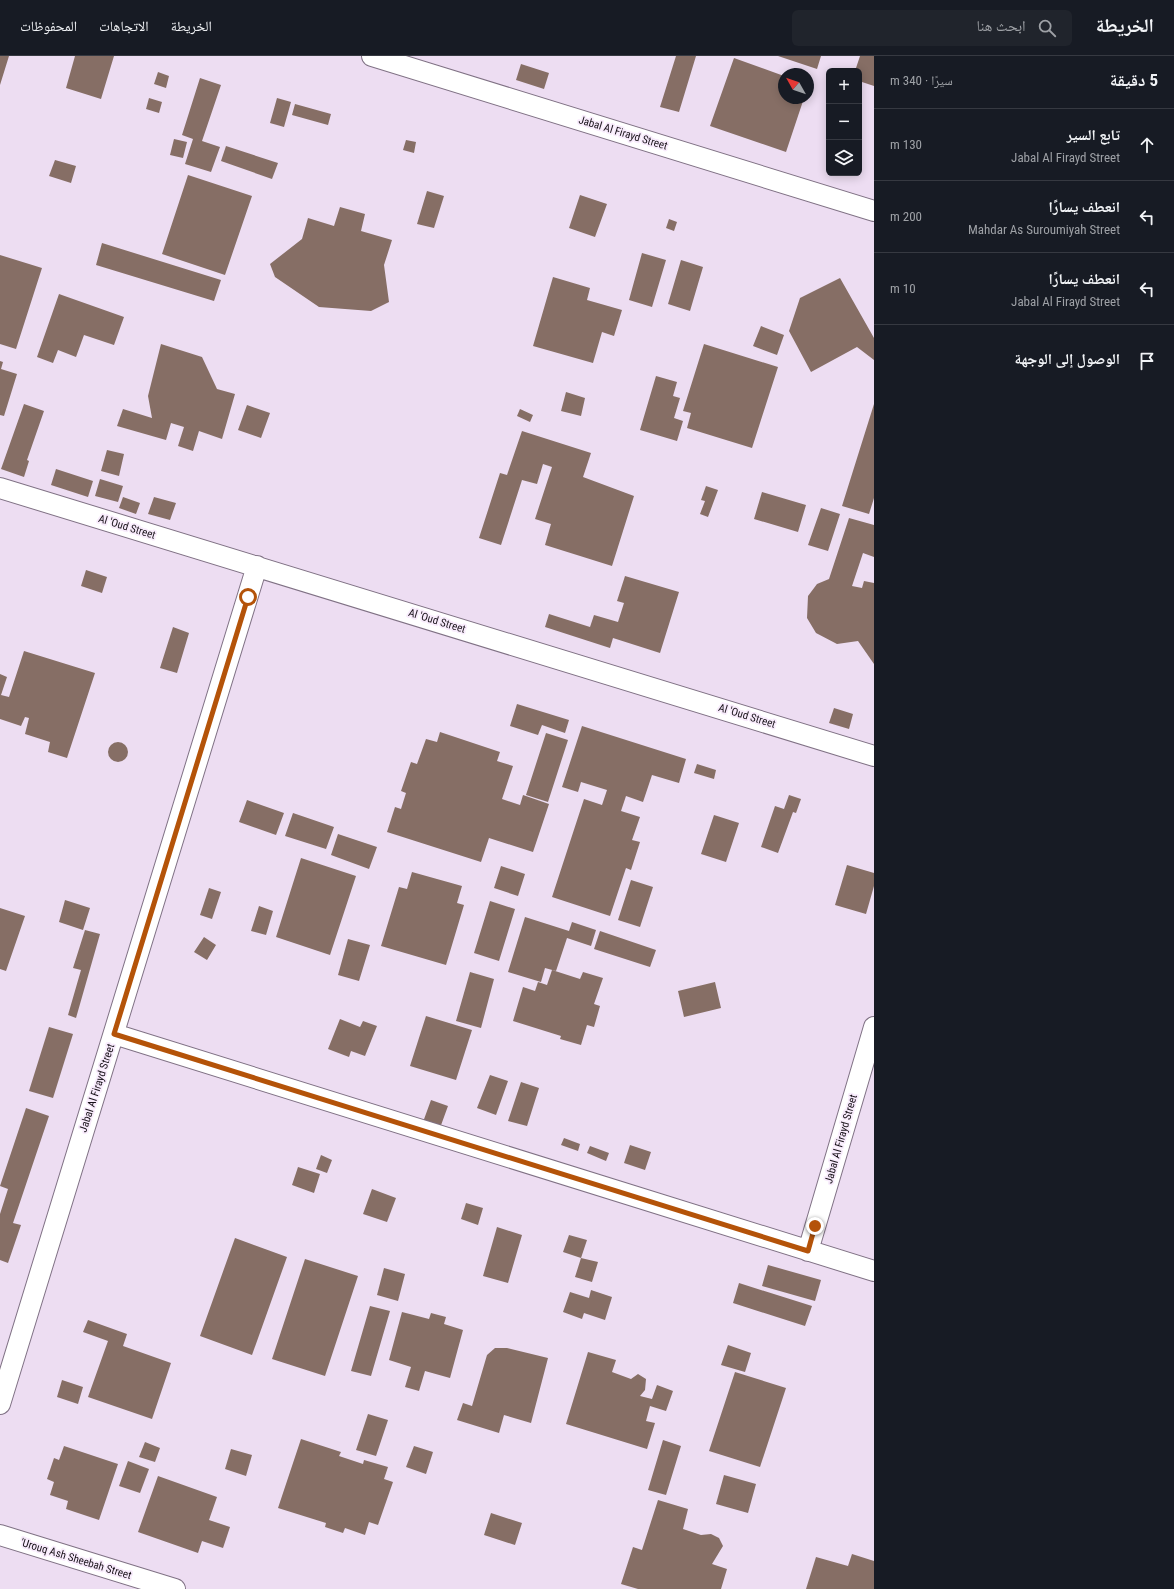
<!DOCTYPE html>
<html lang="ar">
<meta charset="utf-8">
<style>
:root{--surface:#171b24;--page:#20242c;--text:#f1f3f6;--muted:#9ea1a6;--line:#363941}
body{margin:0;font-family:"Roboto Condensed","Noto Naskh Arabic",sans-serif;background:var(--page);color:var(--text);direction:rtl}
.controls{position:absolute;right:12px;top:12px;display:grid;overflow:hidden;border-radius:6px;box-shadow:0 2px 10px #0003}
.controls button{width:36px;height:36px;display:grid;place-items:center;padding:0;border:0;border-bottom:1px solid var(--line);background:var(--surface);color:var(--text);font:20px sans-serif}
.compass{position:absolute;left:778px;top:12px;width:36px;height:36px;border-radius:50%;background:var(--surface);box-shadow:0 2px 10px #0003;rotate:310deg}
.stop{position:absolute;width:12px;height:12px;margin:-9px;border:3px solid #b45309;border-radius:50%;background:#fff}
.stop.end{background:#b45309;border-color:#fff;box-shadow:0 1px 4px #0008}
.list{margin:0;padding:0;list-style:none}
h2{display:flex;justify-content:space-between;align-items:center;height:52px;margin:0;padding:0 16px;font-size:17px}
h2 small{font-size:13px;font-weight:400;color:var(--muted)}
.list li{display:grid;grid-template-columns:26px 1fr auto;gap:12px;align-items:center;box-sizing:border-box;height:72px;padding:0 16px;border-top:1px solid var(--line)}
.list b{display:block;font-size:15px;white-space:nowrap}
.list p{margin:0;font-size:13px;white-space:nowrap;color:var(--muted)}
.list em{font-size:13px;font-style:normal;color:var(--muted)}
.icon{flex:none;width:22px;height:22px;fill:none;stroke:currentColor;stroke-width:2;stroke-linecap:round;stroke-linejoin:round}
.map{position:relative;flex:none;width:874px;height:1533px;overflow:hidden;direction:ltr}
header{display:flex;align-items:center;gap:24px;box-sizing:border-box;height:56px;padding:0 20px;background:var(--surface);border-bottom:1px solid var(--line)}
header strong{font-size:19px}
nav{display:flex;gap:22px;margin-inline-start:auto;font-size:14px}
.search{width:280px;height:36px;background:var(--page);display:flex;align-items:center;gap:10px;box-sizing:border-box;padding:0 14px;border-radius:6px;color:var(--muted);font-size:15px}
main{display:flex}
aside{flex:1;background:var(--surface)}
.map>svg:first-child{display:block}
</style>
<header>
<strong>الخريطة</strong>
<div class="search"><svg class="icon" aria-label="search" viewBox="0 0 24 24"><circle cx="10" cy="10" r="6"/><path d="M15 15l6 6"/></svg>ابحث هنا</div>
<nav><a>الخريطة</a><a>الاتجاهات</a><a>المحفوظات</a></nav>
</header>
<main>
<aside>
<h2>5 دقيقة<small>سيرًا · 340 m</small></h2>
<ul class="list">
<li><svg class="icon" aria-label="ahead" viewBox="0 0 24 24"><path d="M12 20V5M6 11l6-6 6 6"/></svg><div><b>تابع السير</b><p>Jabal Al Firayd Street</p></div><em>130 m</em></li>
<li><svg class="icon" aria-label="left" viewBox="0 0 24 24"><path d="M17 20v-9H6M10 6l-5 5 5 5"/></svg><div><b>انعطف يسارًا</b><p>Mahdar As Suroumiyah Street</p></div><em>200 m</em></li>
<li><svg class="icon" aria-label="left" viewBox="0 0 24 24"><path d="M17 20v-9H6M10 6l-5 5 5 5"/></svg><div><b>انعطف يسارًا</b><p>Jabal Al Firayd Street</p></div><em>10 m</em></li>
<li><svg class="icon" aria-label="arrive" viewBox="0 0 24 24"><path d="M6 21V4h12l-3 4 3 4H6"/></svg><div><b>الوصول إلى الوجهة</b></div></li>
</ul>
</aside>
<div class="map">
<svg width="874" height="1533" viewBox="0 0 874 1533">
<rect width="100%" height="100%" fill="#edddf2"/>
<path fill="#866e65" d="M0,0H9L0,29Z
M75,0H114L101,43L66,32Z
M676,0H696L679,56L660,51Z
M778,0H821L817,13Z
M860,0H874V30L859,25V15H855Z
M734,2L784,20V42H804L786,96L710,70Z
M521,8L549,17L544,33L516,24Z
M158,16L169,20L166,32L154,28Z
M200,22L221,29L202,85L220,91L211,116L185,108L193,83L182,79Z
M149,42L162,46L159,57L146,53Z
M277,42L291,46L284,71L270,67Z
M295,48L331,58L328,69L292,59Z
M174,83L187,86L183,102L170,99Z
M406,84L416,86L414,97L403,94Z
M226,90L278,107L272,123L221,105Z
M55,104L76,110L71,127L49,120Z
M188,119L252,140L225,219L162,198Z
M427,135L444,140L434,172L417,168Z
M580,139L607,148L595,181L569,172Z
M340,151L365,158L361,175L392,184L384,209L389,246L371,255L319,251L275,221L270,208L302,183L308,162L334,170Z
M669,163L677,166L674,175L666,172Z
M102,187L221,224L214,245L96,209Z
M642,197L666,204L652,251L629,244Z
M0,199L42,212L16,293L0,288Z
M681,204L703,211L690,255L668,248Z
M553,221L590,232L587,244L622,254L614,280L602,276L593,307L533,290Z
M840,222L874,282V304L857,291L811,316L789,275L800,242Z
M59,238L124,261L114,289L84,279L76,301L58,294L53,307L37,301Z
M761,270L784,279L777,299L753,290Z
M161,288L202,301L217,333L235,338L222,383L199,375L193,395L178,390L184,371L171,367L166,384L117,370L123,353L152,362L148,340Z
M704,288L778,311L752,392L687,372L691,357L683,355Z
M0,305L3,306L1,313L17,318L4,360L0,359Z
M656,320L677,326L673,340L680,342L674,362L683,365L677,385L640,374Z
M566,336L585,342L581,360L561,355Z
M24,348L44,355L27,404L29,405L24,421L1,413Z
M874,348V442L869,458L842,450Z
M247,349L270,357L261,382L238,374Z
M520,353L533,359L530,366L517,360Z
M522,375L591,397L583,421L634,440L612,510L545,489L551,468L535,463L552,411L543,408L537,428L522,424L501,489L479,482L500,417L507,419Z
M107,394L124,398L119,420L101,415Z
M56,413L93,425L88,441L51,429Z
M100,423L123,430L118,446L95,440Z
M706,430L718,434L708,461L700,458L705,445L701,444Z
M762,436L806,449L798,476L754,463Z
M123,441L140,447L136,458L119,452Z
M154,441L176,447L170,464L148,458Z
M821,452L840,458L828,495L808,489Z
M849,462L874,469V501L863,497L852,530L862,532L864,525L874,527V608L858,585L837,588L816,577L807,562L808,540L817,528L829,523Z
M86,514L107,521L102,537L81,530Z
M625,520L679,536L660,597L613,582L610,592L545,571L549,558L590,571L594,559L618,566L624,547L617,545Z
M173,571L189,577L177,617L160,612Z
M24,595L95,617L67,702L48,696L50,686L25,678L29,662L25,661L21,670L0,663V618L7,621L1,639L9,641Z
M517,648L569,664L565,677L542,669L538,679L510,670Z
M834,652L853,658L849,673L829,667Z
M582,670L686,703L679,727L652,719L643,746L626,740L621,755L640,761L632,784L640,786L631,814L626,812L610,860L552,841L584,743L602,749L607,734L581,726L578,736L562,731Z
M440,676L500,696L497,705L513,710L502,743L520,749L523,739L549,748L533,796L489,782L481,806L387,776L395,751L401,753L406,737L401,735L411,706L417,708L426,683L437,686Z
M546,677L568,684L548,746L526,739Z
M108 696a10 10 0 1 1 20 0a10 10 0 1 1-20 0Z
M697,708L716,714L714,723L694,717Z
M789,739L801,743L796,757L793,756L778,797L761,791L775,750L784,753Z
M247,744L284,757L276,779L239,766Z
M293,757L334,771L326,793L285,780Z
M714,759L739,767L726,806L701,798Z
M338,778L377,791L369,813L331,799Z
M301,802L356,820L330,899L276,881Z
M847,809L874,817V830L866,858L835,849Z
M501,810L525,818L518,840L494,832Z
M412,816L462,830L457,847L464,849L446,909L381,890L399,831L407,833Z
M631,824L653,831L640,871L618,864Z
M209,832L221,836L212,863L200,859Z
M65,844L90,852L83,874L59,866Z
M490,845L515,853L499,905L474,897Z
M259,850L273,855L266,879L251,875Z
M0,852L25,860L6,915L0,913Z
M525,861L569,875L572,866L596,874L591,890L567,882L556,915L545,912L541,926L508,916Z
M85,874L100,878L76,962L68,959L81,914L73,912Z
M600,875L656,894L650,911L594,893Z
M204,881L216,889L207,904L194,896Z
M348,883L370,889L359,925L338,919Z
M552,914L580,923L583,916L603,922L594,948L600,950L594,971L587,969L581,989L560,983L561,980L513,965L523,931L535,935L538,926L547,929Z
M470,916L494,923L481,972L456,965Z
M715,926L721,952L684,961L678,935Z
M426,960L472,974L456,1024L410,1010Z
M340,963L360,971L363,965L377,970L365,1000L351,995L349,1001L328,993Z
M49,971L73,978L53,1042L29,1035Z
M490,1019L508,1025L496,1059L477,1052Z
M521,1026L539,1032L527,1070L508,1065Z
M431,1044L448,1050L440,1072L423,1066Z
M26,1052L49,1060L13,1167L21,1169L8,1207L0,1204V1158L8,1133L0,1130Z
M564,1082L580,1088L578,1095L561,1089Z
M630,1089L651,1096L645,1114L624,1107Z
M590,1090L609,1097L606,1105L587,1097Z
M321,1099L332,1104L327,1117L316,1113Z
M298,1111L320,1118L314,1137L292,1129Z
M372,1133L396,1142L387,1166L363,1158Z
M466,1147L483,1152L478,1169L461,1163Z
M497,1171L522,1179L508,1227L483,1220Z
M569,1179L587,1184L581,1202L563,1196Z
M235,1182L287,1201L252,1299L200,1280Z
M581,1202L598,1206L592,1226L575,1221Z
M305,1203L358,1220L325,1320L272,1303Z
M768,1209L821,1224L815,1245L762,1230Z
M384,1212L405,1218L398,1245L377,1239Z
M739,1227L812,1250L805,1270L733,1247Z
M591,1234L612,1241L605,1264L584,1257L582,1263L563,1256L570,1236L589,1242Z
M370,1250L390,1255L371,1320L351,1315Z
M402,1256L429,1263L431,1257L446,1261L444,1268L463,1274L450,1322L425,1315L419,1335L405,1331L411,1311L389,1304Z
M88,1264L127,1278L123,1290L171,1307L152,1363L88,1341L108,1285L83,1276Z
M728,1289L751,1297L745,1316L721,1309Z
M495,1292H507L548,1302L531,1367L504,1359L499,1377L457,1364L463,1347L472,1350L487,1299Z
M588,1296L616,1304L612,1316L631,1323L638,1318L646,1323L645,1334L640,1340L652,1343L657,1329L673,1335L666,1355L650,1350L646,1365L655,1367L647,1393L566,1368Z
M735,1316L786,1332L760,1411L709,1395Z
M62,1324L83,1331L78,1348L57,1341Z
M368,1358L388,1364L376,1400L356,1394Z
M301,1383L341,1396L339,1400L363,1408L364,1404L388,1411L384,1423L393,1426L378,1469L369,1466L365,1479L345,1472L343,1477L325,1471L326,1467L278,1452Z
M663,1384L681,1390L666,1439L648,1434Z
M145,1386L160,1392L155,1406L139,1401Z
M64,1390L118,1408L99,1464L66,1453L68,1445L50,1439L54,1426L47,1423L54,1402L59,1404Z
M414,1390L433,1396L426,1418L406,1411Z
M231,1393L252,1399L246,1420L225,1413Z
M128,1405L149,1413L140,1437L119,1430Z
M724,1419L756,1428L748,1457L716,1448Z
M158,1420L217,1441L209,1464L230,1471L223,1492L202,1485L198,1497L138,1476Z
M658,1444L688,1453L683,1473L701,1479L711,1478L719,1482L723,1490L712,1508L727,1513L721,1533H638L621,1528L633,1491L642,1494Z
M491,1457L522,1467L515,1489L484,1479Z
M852,1498L874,1505V1533H806L816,1501L848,1510Z"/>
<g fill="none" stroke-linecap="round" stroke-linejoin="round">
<g stroke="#807285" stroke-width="22">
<path id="street" d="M372,0L874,155
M0,432L874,700
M114,978L874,1215
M808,1195L874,971
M0,1348L257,510
M0,1479L175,1533"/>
</g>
<use href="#street" stroke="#fff" stroke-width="20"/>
</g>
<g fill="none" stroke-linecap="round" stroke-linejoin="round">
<path stroke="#b45309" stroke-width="5" d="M248,541L114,978L808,1195L815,1170"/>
</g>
<g text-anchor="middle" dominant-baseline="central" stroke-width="3.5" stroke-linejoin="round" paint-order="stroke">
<g font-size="11" fill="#161017" stroke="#f8ebfc">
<text transform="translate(623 77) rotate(17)">Jabal Al Firayd Street</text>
<text transform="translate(127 471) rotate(17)">Al 'Oud Street</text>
<text transform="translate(437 565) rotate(17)">Al 'Oud Street</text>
<text transform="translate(747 660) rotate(17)">Al 'Oud Street</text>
<text transform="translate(97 1032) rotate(-72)">Jabal Al Firayd Street</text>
<text transform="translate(841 1083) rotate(-74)">Jabal Al Firayd Street</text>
<text transform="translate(76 1503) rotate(17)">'Urouq Ash Sheebah Street</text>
</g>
</g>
</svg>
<div class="controls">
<button>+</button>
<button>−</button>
<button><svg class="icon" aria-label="layers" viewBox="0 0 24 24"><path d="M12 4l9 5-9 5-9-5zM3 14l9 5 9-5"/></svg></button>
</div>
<svg class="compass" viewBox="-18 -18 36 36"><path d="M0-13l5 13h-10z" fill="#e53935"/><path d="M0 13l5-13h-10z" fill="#9ea1a6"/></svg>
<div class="stop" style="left:248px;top:541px"></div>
<div class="stop end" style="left:815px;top:1170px"></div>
</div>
</main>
